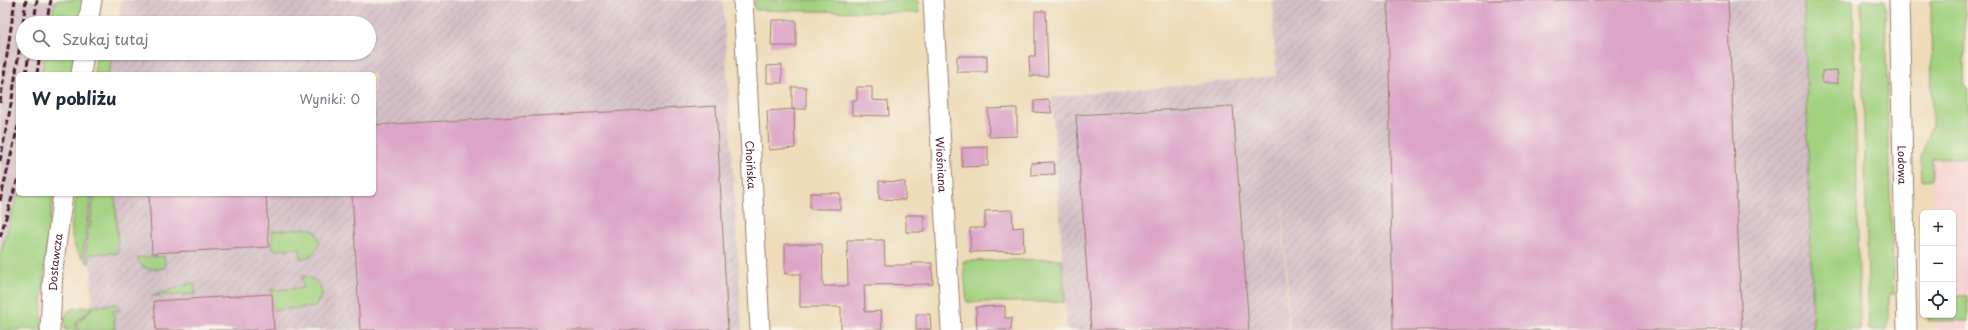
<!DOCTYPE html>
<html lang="pl">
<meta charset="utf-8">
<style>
:root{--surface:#fff;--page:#f2f2f3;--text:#1f2937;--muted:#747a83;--line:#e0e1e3}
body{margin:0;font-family:"Playpen Sans",sans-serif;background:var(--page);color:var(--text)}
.controls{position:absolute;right:12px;bottom:12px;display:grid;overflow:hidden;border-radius:6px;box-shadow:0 1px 3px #0004}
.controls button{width:36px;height:36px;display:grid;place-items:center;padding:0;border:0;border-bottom:1px solid var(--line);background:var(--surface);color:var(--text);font:20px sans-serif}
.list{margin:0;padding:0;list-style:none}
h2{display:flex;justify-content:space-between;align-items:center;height:52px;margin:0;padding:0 16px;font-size:17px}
h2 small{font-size:13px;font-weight:400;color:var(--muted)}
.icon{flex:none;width:22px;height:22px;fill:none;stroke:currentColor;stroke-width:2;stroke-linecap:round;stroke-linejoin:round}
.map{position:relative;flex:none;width:1968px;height:330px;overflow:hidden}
.search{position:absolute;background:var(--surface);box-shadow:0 1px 3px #0004;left:16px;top:16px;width:360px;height:44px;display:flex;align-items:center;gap:10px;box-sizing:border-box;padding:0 14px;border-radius:22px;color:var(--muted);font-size:15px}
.panel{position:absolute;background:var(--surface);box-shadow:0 1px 3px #0004;left:16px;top:72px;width:360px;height:124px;border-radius:6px}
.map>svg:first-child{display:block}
</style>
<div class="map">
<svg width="1968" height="330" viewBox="0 0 1968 330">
<defs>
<pattern id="industrial-furrows" width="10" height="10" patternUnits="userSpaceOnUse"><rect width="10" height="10" fill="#d2bdc5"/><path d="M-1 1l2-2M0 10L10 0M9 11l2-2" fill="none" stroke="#b6a2a9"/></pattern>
</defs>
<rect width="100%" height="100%" fill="#f7f3e8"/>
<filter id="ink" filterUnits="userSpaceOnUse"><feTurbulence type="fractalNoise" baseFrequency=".025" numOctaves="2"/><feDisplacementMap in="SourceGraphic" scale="8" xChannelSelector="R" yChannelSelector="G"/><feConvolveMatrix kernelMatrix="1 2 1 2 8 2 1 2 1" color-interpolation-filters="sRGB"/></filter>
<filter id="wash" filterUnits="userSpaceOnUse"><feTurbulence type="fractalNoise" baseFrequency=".012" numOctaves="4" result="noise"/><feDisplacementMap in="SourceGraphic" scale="16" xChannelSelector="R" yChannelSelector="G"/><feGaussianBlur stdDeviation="0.9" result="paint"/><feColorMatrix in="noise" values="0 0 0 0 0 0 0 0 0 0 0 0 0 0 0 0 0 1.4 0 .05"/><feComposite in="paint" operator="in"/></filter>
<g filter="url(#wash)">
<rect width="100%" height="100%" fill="#eedcb9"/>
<path fill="#f7cfd0" d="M1932,158H1968V330H1936V315H1953V213H1933Z"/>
<path fill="url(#industrial-furrows)" d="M122,0H723L742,330H76V322L92,306L91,267L82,258L91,194H374V74H109L112,53H369V23H118Z
M1272,0H1804L1813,330H1290L1281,173L1288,330H1067L1052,97L1276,76Z"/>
<path fill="#d2bdc5" d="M0,0H56L50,23H23V53H45L42,74H18V194L0,255Z"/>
<path fill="#a2d180" stroke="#767856" d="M56,0H84L80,23H50Z
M754,0H918L919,13L755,10Z
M1804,0H1853L1860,330H1813Z
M1861,0H1885L1888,138L1894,294H1889V319L1885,330H1869Z
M1931,0H1965L1964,84L1968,89V158H1932V179L1922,180L1921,158L1932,126Z
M45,53H75L72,74H42Z
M97,53H112L109,74H94Z
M18,194H54C47,239 41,284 42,330H0V255Z
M77,194H91L82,258C65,237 73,219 77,194Z
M94,194H115L118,253L89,254V264L85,258Z
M308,228L314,230C326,243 315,256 301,259L300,248L273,250L272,231Z
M164,256L165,268C153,269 142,272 137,258Z
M1062,259L1065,302H967L963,261Z
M302,276C314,278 321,283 322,295L315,307L273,310L271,290L303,288Z
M192,283L195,285V294L151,296Z
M1953,296H1968V321H1928V315H1953Z
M116,304L120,310L113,311L115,330H78V323L91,310L92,307L76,322V330H65L64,319L68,311L75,308Z"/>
<g id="blocks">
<path fill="#dca5c8" d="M1388,0H1728L1742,330H1393Z
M1035,11H1046L1048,76H1030L1029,56H1035Z
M772,20H796V46H771Z
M957,56H987V72H957Z
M782,65V83H767V66Z
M1837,70L1838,83H1822V71Z
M792,87H806V109H792Z
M857,87H872V100L888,101L889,116L852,115V100H857Z
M1049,100L1052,113L1034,112V101Z
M716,106L728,330H360L352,194H374V125Z
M1233,106L1249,330H1091L1076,115Z
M1017,108V136L989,137L988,109Z
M794,109L795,148L769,150L767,111Z
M988,147V166L962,167V148Z
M1054,162L1055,174L1031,175V163Z
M879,181L905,182V200L879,199Z
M810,193H840V209H810Z
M149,194H266L269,247L152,253Z
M1012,210L1013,228L1023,227L1024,251L970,252V228H985V211Z
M906,215H924V232H906Z
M847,240H884L885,265H913L912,263H932L933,284L864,285L865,312L881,311L882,329L841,330V307H800V274H785V244H822L823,286H848Z
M272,294L274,330H156L154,301Z
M1005,306V318H1012L1011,330H977L976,307Z
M916,314H930L931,329L916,330Z"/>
</g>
</g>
<g filter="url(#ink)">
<use href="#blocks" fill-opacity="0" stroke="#9c7e72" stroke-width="1"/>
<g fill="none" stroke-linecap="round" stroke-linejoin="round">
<g stroke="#9c7e72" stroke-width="21">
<g id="minor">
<path id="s1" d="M743,0L760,330"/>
<path id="s2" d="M933,0L951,330"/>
<path id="s3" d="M1899,0L1907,330"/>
<path d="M88,23L92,0"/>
<path d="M81,74L84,53"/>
<path id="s4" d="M50,330L53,269L63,194"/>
</g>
</g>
<use href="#minor" stroke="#fff" stroke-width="19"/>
<path stroke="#4a1f2b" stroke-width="3" stroke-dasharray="6 3" stroke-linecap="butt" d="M23,23L26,0
M34,23L37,0
M46,23L51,0
M26,74L29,53
M37,74L40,53
M0,103L15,0
M0,161L12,99L23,24
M0,201L18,126
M0,237L18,178"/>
</g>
</g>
<g text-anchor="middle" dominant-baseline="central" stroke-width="3.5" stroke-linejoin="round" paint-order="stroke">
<g font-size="11" fill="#4a1f2b" stroke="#f7f3e8">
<text stroke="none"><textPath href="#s1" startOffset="165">Choińska</textPath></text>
<text stroke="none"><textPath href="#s2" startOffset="165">Wiośniana</textPath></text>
<text stroke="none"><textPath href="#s3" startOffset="165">Lodowa</textPath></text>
<text stroke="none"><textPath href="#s4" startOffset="68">Dostawcza</textPath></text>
</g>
</g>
</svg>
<div class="controls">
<button>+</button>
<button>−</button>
<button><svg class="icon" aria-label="locate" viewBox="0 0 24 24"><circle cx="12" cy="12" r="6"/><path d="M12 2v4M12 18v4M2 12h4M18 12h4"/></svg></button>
</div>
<div class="search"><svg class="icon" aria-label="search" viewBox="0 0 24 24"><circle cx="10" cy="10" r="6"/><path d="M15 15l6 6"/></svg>Szukaj tutaj</div>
<section class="panel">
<h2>W pobliżu<small>Wyniki: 0</small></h2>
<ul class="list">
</ul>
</section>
</div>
